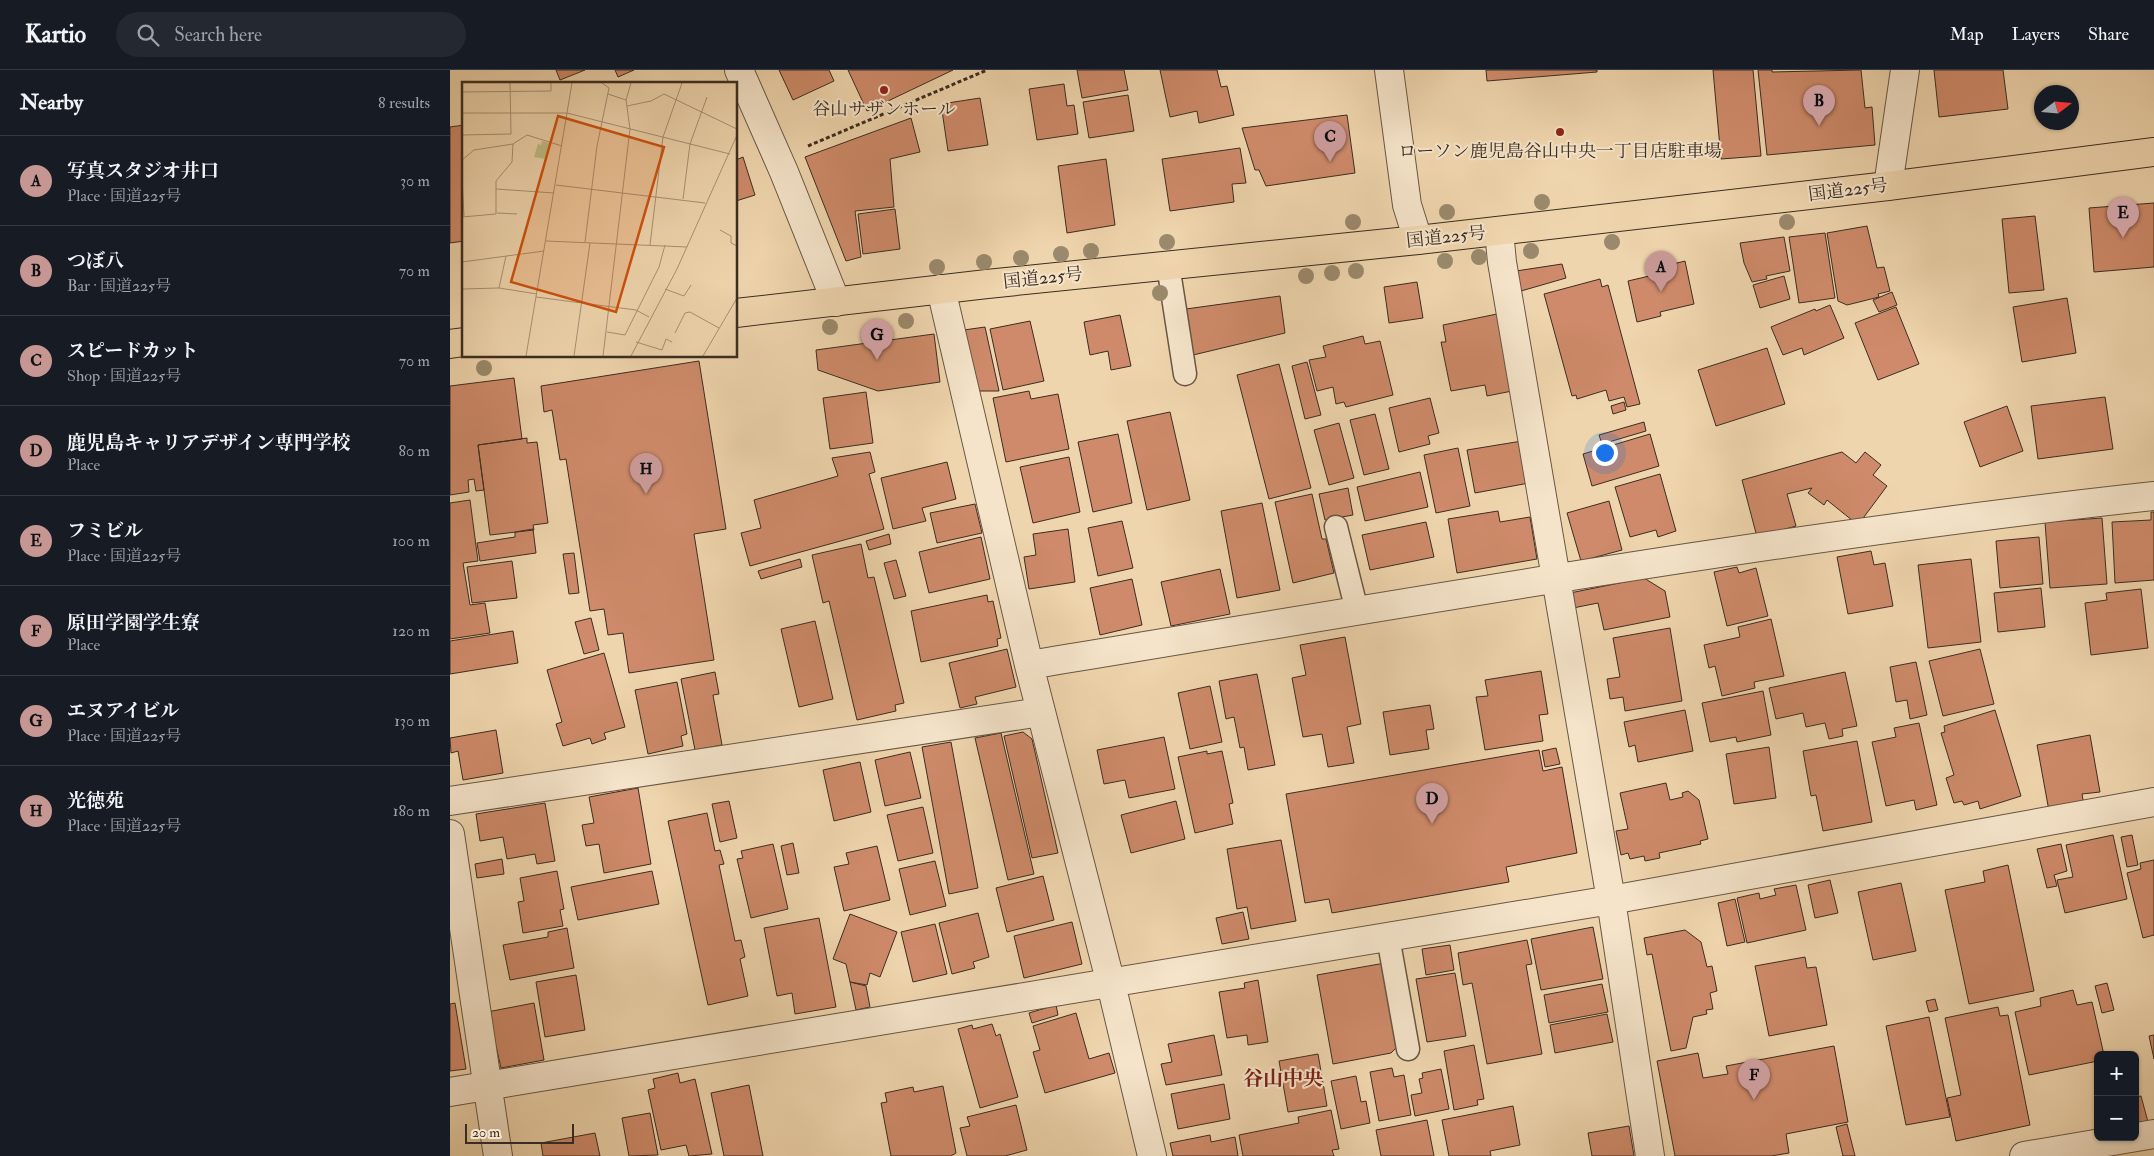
<!DOCTYPE html>
<meta charset="utf-8">
<style>
:root{--surface:#171b24;--page:#242831;--text:#f1f3f6;--muted:#9ea1a6;--line:#363941;--accent:#c59692}
body{margin:0;font-family:"IM FELL Double Pica","Noto Serif JP",serif;background:var(--page);color:var(--text)}
.controls{position:absolute;right:15px;bottom:15px;display:grid;overflow:hidden;border-radius:8px;box-shadow:0 1px 4px #0004}
.controls button{width:45px;height:45px;display:grid;place-items:center;padding:0;border:0;border-bottom:1px solid var(--line);background:var(--surface);color:var(--text);font:25px sans-serif}
.compass{position:absolute;left:1584px;top:15px;width:45px;height:45px;border-radius:50%;background:var(--surface);box-shadow:0 1px 4px #0004;rotate:74deg}
.scale{position:absolute;left:15px;bottom:12px;width:109px;box-sizing:border-box;padding-left:5px;border:2px solid #3b2d22;border-top:0;font-size:14px;line-height:18px;white-space:nowrap;color:#3b2d22;-webkit-text-stroke:4px #f5e4ca;paint-order:stroke}
.you{position:absolute;left:1154px;top:382px;width:18px;height:18px;margin:-12px;border:4px solid #fff;border-radius:50%;background:#1a73e8;box-shadow:0 0 0 8px #1a73e833}
.badge{display:grid;place-items:center;width:32px;height:32px;border-radius:50%;background:var(--accent);color:#111;font-size:16px;font-weight:700}
.pin{position:absolute;translate:-50% -41px;filter:drop-shadow(0 1px 2px #0008)}
.pin::after{content:'';position:absolute;top:26px;width:18px;height:15px;background:inherit;clip-path:polygon(0 0,100% 0,50% 100%)}
.list{margin:0;padding:0;list-style:none}
h2{display:flex;justify-content:space-between;align-items:center;height:65px;margin:0;padding:0 20px;font-size:21px}
h2 small{font-size:16px;font-weight:400;color:var(--muted)}
.list li{display:grid;grid-template-columns:32px 1fr auto;gap:15px;align-items:center;box-sizing:border-box;height:90px;padding:0 20px;border-top:1px solid var(--line)}
.list b{display:block;font-size:19px;white-space:nowrap}
.list p{margin:0;font-size:16px;white-space:nowrap;color:var(--muted)}
.list em{font-size:16px;font-style:normal;color:var(--muted)}
.icon{flex:none;width:28px;height:28px;fill:none;stroke:currentColor;stroke-width:2;stroke-linecap:round;stroke-linejoin:round}
.map{position:relative;flex:none;width:1704px;height:1086px;overflow:hidden}
header{display:flex;align-items:center;gap:30px;box-sizing:border-box;height:70px;padding:0 25px;background:var(--surface);border-bottom:1px solid var(--line)}
header strong{font-size:24px}
nav{display:flex;gap:28px;margin-inline-start:auto;font-size:18px}
.search{width:350px;height:45px;background:var(--page);display:flex;align-items:center;gap:12px;box-sizing:border-box;padding:0 18px;border-radius:28px;color:var(--muted);font-size:19px}
main{display:flex}
aside{flex:1;background:var(--surface)}
.map>svg:first-child{display:block}
</style>
<header>
<strong>Kartio</strong>
<div class="search"><svg class="icon" aria-label="search" viewBox="0 0 24 24"><circle cx="10" cy="10" r="6"/><path d="M15 15l6 6"/></svg>Search here</div>
<nav><a>Map</a><a>Layers</a><a>Share</a></nav>
</header>
<main>
<aside>
<h2>Nearby<small>8 results</small></h2>
<ul class="list">
<li><span class="badge">A</span><div><b>写真スタジオ井口</b><p>Place · 国道225号</p></div><em>30 m</em></li>
<li><span class="badge">B</span><div><b>つぼ八</b><p>Bar · 国道225号</p></div><em>70 m</em></li>
<li><span class="badge">C</span><div><b>スピードカット</b><p>Shop · 国道225号</p></div><em>70 m</em></li>
<li><span class="badge">D</span><div><b>鹿児島キャリアデザイン専門学校</b><p>Place</p></div><em>80 m</em></li>
<li><span class="badge">E</span><div><b>フミビル</b><p>Place · 国道225号</p></div><em>100 m</em></li>
<li><span class="badge">F</span><div><b>原田学園学生寮</b><p>Place</p></div><em>120 m</em></li>
<li><span class="badge">G</span><div><b>エヌアイビル</b><p>Place · 国道225号</p></div><em>130 m</em></li>
<li><span class="badge">H</span><div><b>光徳苑</b><p>Place · 国道225号</p></div><em>180 m</em></li>
</ul>
</aside>
<div class="map">
<svg width="1704" height="1086" viewBox="0 0 1704 1086">
<rect width="100%" height="100%" fill="#efd5ad"/>
<filter id="stains"><feTurbulence type="fractalNoise" baseFrequency=".004" numOctaves="4"/><feColorMatrix values="0 0 0 0 .2 0 0 0 0 .09 0 0 0 0 .02 0 0 0 .5 -.17"/></filter>
<radialGradient id="worn" r=".72"><stop offset=".6" stop-color="#630" stop-opacity="0"/><stop offset="1" stop-color="#630" stop-opacity=".3"/></radialGradient>
<path fill="#ce8a6a" stroke="#3b2d22" d="M106,0H135L110,10Z
M165,0H184L168,7Z
M329,0H379L384,11L343,30Z
M398,0H503L417,41Z
M627,0H674L678,20L632,28Z
M710,0H767L771,17L777,16L784,45L749,53L747,41L720,47Z
M1036,0H1147V2L1037,11Z
M1263,0H1303L1311,86L1271,89Z
M1308,0H1322V2L1411,0L1415,38L1422,37L1425,75L1317,85Z
M1484,0H1553L1558,39L1489,47Z
M614,14L617,36L624,35L628,64L587,70L579,19Z
M678,25L684,61L639,68L633,32Z
M530,28L538,75L498,81L491,34Z
M897,45L905,103L816,116L809,100H805L792,58Z
M461,48L470,82L440,89L444,137L405,141L411,187L396,191L355,87Z
M14,55V171L0,173V57Z
M790,78L796,113L782,114L784,132L720,141L712,89Z
M293,87L305,125L286,131V90Z
M656,89L665,155L617,163L608,96Z
M1704,133V197L1644,202L1639,138Z
M445,139L450,179L413,184L408,144Z
M1585,146L1594,220L1559,223L1552,149Z
M1417,156L1427,198L1434,197L1440,221L1428,224L1429,227L1397,235L1388,231L1377,163Z
M1375,163L1385,228L1349,233L1339,167Z
M1334,167L1340,201L1316,206L1317,209L1302,212L1294,193L1290,173Z
M1235,191L1244,234L1210,242L1211,246L1187,252L1178,211L1212,203L1211,197Z
M1112,194L1116,208L1071,221L1066,201Z
M1334,206L1340,229L1310,238L1303,215Z
M1150,209L1152,217L1158,215L1190,334L1177,337L1174,327L1159,331L1156,320L1127,329L1126,325L1122,326L1094,224Z
M967,212L973,248L939,253L934,217Z
M1442,222L1447,235L1429,242L1423,230Z
M830,226L835,263L739,286L736,239Z
M1617,228L1626,283L1572,292L1563,237Z
M1380,235L1394,268L1354,285L1352,278L1333,285L1321,257L1365,239L1366,241Z
M1446,237L1469,294L1428,310L1405,253Z
M1047,244L1062,321L1037,326L1035,315L1001,321L991,272H996L993,255Z
M670,245L681,296L661,300L658,281L640,285L634,252Z
M580,251L594,311L553,320L540,259Z
M535,257L549,321H528L514,260Z
M484,264L490,312L428,321L368,300L366,280Z
M913,266L915,274L930,271L943,325L896,337L894,332L886,334L883,317L867,321L859,290L876,287L873,276Z
M1317,278L1335,334L1266,356L1248,300Z
M249,291L276,459L244,464L264,590L179,603L173,563L158,565L154,539L140,541L116,389L110,390L102,340L94,342L91,316Z
M857,292L871,345L855,349L842,296Z
M829,294L861,418L819,429L787,305Z
M64,308L72,369L28,375L34,420L26,421L24,409L18,410L19,422L0,425V316Z
M579,321L581,329L608,324L619,379L556,392L543,328Z
M416,322L423,373L380,379L373,328Z
M1655,327L1663,379L1588,389L1581,336Z
M980,328L989,363L978,366L980,374L949,382L939,338Z
M1174,332L1176,340L1163,344L1161,336Z
M1557,336L1573,381L1530,397L1514,352Z
M720,342L740,430L697,440L677,351Z
M925,344L939,399L914,405L900,350Z
M1194,352L1196,361L1152,374L1149,365Z
M889,353L904,408L879,415L864,360Z
M668,364L682,433L643,442L628,372Z
M1200,364L1209,396L1142,416L1133,384Z
M77,368V373L87,372L98,453L83,455L84,460L40,465L28,375Z
M1072,371L1079,413L1025,423L1017,380Z
M1008,378L1020,436L986,443L974,385Z
M420,382L425,402L419,404L434,459L300,496L291,463L311,458L304,430L388,406L382,388Z
M1392,382L1406,393L1415,382L1431,395L1423,405L1437,416L1408,455L1377,430L1374,435L1358,423L1362,418L1337,424L1346,456L1307,467L1292,410Z
M619,387L630,442L583,453L570,397Z
M497,392L506,429L472,438L476,451L443,459L431,408Z
M970,402L978,437L915,451L907,417Z
M1210,404L1226,461L1208,467L1206,460L1180,467L1165,417Z
M898,418L903,445L875,450L869,424Z
M862,424L872,469H876L884,503L843,513L825,432Z
M20,430L28,491L13,493L20,535L35,533L40,563L0,569V433Z
M1159,431L1172,480L1131,491L1117,443Z
M812,433L830,520L787,528L771,441Z
M525,434L532,463L487,473L480,443Z
M1048,441L1050,452L1080,447L1087,489L1007,503L998,449Z
M1701,442H1704V510L1665,513L1662,452L1701,450Z
M1652,448L1657,514L1600,518L1595,452Z
M672,451L683,498L648,506L638,458Z
M976,452L984,487L920,500L912,465Z
M83,459L86,483L30,491L27,473L65,467V462Z
M618,459L625,512L579,519L574,487L586,485L583,464Z
M439,464L441,474L419,480L416,471Z
M531,467L540,509L479,523L469,482Z
M1589,467L1593,514L1550,518L1546,471Z
M411,474L418,508L424,507L454,633L445,635L446,641L407,650L379,531L373,533L362,485Z
M1421,481L1424,495L1435,493L1443,536L1398,544L1387,487Z
M124,483L129,523L119,524L113,484Z
M350,489L352,497L311,509L308,501Z
M1521,489L1531,572L1478,578L1468,495Z
M446,490L456,526L444,529L434,493Z
M62,491L67,528L22,533L17,497Z
M1287,497L1289,503L1306,498L1318,546L1277,556L1264,502Z
M770,499L780,544L721,556L711,512Z
M1194,508L1215,521L1220,547L1154,560L1148,533L1123,538L1120,523Z
M682,509L692,555L650,565L640,518Z
M1591,518L1595,557L1548,562L1544,523Z
M1691,519L1698,578L1641,585L1635,533L1657,530L1656,523Z
M537,525L538,532L543,531L551,568L547,569L548,576L471,592L461,541Z
M141,548L149,580L134,584L125,552Z
M1321,549L1334,606L1304,612L1305,618L1272,626L1265,596L1259,598L1254,575L1290,567L1288,557Z
M365,551L383,629L349,637L331,559Z
M1220,558L1232,631L1175,641L1173,627L1160,629L1157,609L1170,607L1163,568Z
M63,561L68,593L0,604V571Z
M895,567L911,654L897,657L904,693L878,697L872,664L853,667L842,608L856,605L850,575Z
M557,579L566,617L525,627L527,634L510,638L499,593Z
M1530,579L1544,634L1493,646L1479,591Z
M154,583L175,657L154,663L156,669L142,674L140,668L113,676L106,654L112,652L97,600Z
M1466,592L1477,645L1460,649L1457,630L1446,632L1440,597Z
M1091,601L1098,644L1089,645L1093,671L1035,680L1026,627L1038,626L1035,610Z
M265,602L269,624L263,625L272,675L245,680L231,609Z
M1395,602L1407,656L1392,659L1393,666L1379,669L1375,653L1356,657L1353,643L1326,649L1319,618Z
M807,604L825,695L798,700L794,677L790,678L784,647L776,649L769,611Z
M227,612L237,664L231,666L233,676L198,684L185,620Z
M760,616L772,672L740,679L728,623Z
M1313,621L1321,665L1287,672L1286,667L1260,672L1252,633Z
M980,635L984,659L976,660L979,679L940,685L933,642Z
M1235,640L1243,681L1188,692L1185,675L1179,677L1174,652Z
M1545,640L1571,726L1530,739L1528,731L1514,735L1512,731L1504,733L1496,708L1504,705L1491,663L1495,662L1494,656Z
M1469,653L1487,735L1466,740L1464,730L1436,736L1422,672L1446,667L1444,658Z
M46,660L53,703L13,710L8,681L1,683L0,668Z
M573,662L582,669L608,783L582,788L554,666Z
M551,663L584,804L558,810L525,668Z
M1640,665L1650,722L1632,724L1634,735L1599,741L1587,675Z
M714,667L725,719L679,728L675,710L654,714L647,680Z
M1407,671L1422,752L1373,761L1366,725L1361,726L1353,681Z
M501,672L528,818L499,824L472,677Z
M1319,677L1326,728L1284,734L1276,684Z
M1106,678L1110,694L1095,697L1092,681Z
M1089,680L1093,701L1112,697L1127,783L1056,797L1059,812L882,843L879,829L855,833L836,724Z
M757,681V684L772,681L783,733L779,734L783,754L745,763L728,687Z
M460,682L471,728L435,736L425,690Z
M410,692L421,742L384,751L373,700Z
M1216,713L1220,730L1233,727L1232,723L1238,721L1249,730L1258,769L1250,771L1251,774L1209,783L1210,788L1195,791L1194,786L1180,789L1178,783L1171,785L1166,761L1178,759L1170,723Z
M188,718L201,794L154,803L149,774L136,776L132,755L144,753L139,727Z
M279,731L287,768L270,772L262,734Z
M726,731L735,769L681,783L671,745Z
M95,733L105,791L87,794L85,784L57,789L53,767L30,771L26,744Z
M473,737L483,783L448,791L437,745Z
M257,743L265,781L270,780L274,794L269,795L285,871L291,870L295,887L290,889L298,926L258,935L218,751Z
M1663,765L1677,829L1615,843L1607,810L1623,807L1616,775Z
M1682,765L1688,795L1677,797L1671,767Z
M831,770L846,851L801,859L797,837L787,839L777,779Z
M343,773L349,803L337,805L331,776Z
M323,774L338,839L301,848L287,789L293,788L291,781Z
M1611,774L1617,801L1604,805L1607,816L1597,818L1587,779Z
M427,776L440,830L394,841L384,797L399,794L396,783Z
M52,789L54,804L27,808L25,794Z
M1704,790V865L1693,868L1677,803L1691,799L1690,793Z
M485,791L496,836L460,845L449,799Z
M1558,795L1584,921L1519,934L1495,820L1535,812L1533,801Z
M107,801L114,839L110,840L113,856L73,863L68,832L74,831L70,808Z
M202,801L209,834L128,850L121,817Z
M593,806L604,850L557,862L546,818Z
M1380,810L1388,843L1365,848L1358,815Z
M1451,813L1466,881L1423,890L1408,822Z
M1346,815L1356,860L1297,873L1287,828L1309,823L1310,829L1326,825L1324,819Z
M1285,829L1295,872L1277,876L1268,833Z
M793,842L799,869L772,874L766,848Z
M528,843L539,887L523,892L525,898L502,904L489,853Z
M400,844L447,862L430,907L420,903L417,915L400,912L396,894L383,889Z
M369,848L386,937L345,944L342,923L327,926L314,858Z
M622,852L632,894L574,908L564,866Z
M485,854L497,904L463,912L451,862Z
M1143,857L1153,909L1091,920L1081,869Z
M117,858L124,898L60,910L53,875L98,867V862Z
M1235,860L1251,872L1257,897L1262,896L1267,921L1260,923L1263,939L1256,940L1257,944L1243,947L1236,978L1221,981L1202,884L1197,885L1194,868Z
M1077,870L1082,894L1076,895L1092,984L1037,994L1022,913L1013,915L1008,883Z
M1000,875L1004,900L976,905L972,879Z
M1355,887L1357,898L1366,897L1377,955L1319,966L1305,896Z
M935,893L949,975L941,983L883,994L867,905Z
M1005,903L1016,966L977,972L966,909Z
M126,905L135,960L95,967L86,912Z
M808,910L818,972L798,975L797,965L777,968L769,922L795,918L794,913Z
M400,912L416,916L420,937L406,940Z
M1657,913L1664,940L1652,943L1645,916Z
M1152,914L1158,942L1099,953L1094,925Z
M1623,920L1627,935L1642,932L1654,985H1648V991L1579,1005L1565,942L1591,936L1590,928Z
M1485,929L1488,940L1479,942L1476,931Z
M5,933L16,999L0,1001V934Z
M84,933L94,990L51,998L46,976L43,977L37,942Z
M606,935L608,945L582,953L579,943Z
M1548,937L1550,946L1558,945L1580,1055L1506,1071L1497,1028L1511,1025L1495,948Z
M626,943L639,989L659,983L665,1003L595,1023L583,982L590,980L583,956Z
M1157,944L1163,972L1105,983L1100,955Z
M1479,947L1500,1047L1456,1055L1436,956Z
M542,954L546,966L550,964L568,1027L530,1038L508,959L522,955L523,959Z
M764,965L772,1005L716,1015L711,994L722,992L718,974Z
M1704,965V989L1699,966Z
M1024,975L1034,1029L1027,1030L1028,1035L1004,1040L994,981Z
M1384,976L1398,1052L1336,1064L1339,1083L1321,1086H1225L1207,991L1248,983L1253,1008L1278,1004L1276,996Z
M868,984L877,1036L838,1042L829,991Z
M942,998L944,1007L954,1005L961,1045L929,1051L920,1002Z
M991,999L999,1039L965,1046L961,1025L972,1023L969,1009L973,1008L972,1003Z
M228,1003L230,1013L245,1009L262,1084L239,1086L236,1075L211,1080L198,1020L205,1018L203,1009Z
M906,1006L911,1032L916,1031L920,1053L891,1059L881,1011Z
M774,1014L780,1049L728,1059L721,1024Z
M299,1015L313,1086H274L261,1023Z
M493,1016L506,1083L501,1086H441L431,1033L437,1032L435,1023L463,1017L464,1022Z
M1691,1026L1698,1052L1686,1056L1685,1027Z
M566,1035L577,1080L555,1086H517L510,1058L520,1056L517,1047Z
M1063,1036L1070,1075L1040,1081L1041,1086H999L992,1050Z
M881,1040L889,1079L882,1080L884,1086H793L789,1065L849,1053L848,1047Z
M200,1043L208,1085L179,1086L172,1048Z
M977,1050L984,1086H931L926,1060Z
M1397,1054L1405,1086H1393L1386,1057Z
M1179,1056L1184,1086H1142L1138,1063Z
M145,1063L150,1086H93L91,1073Z
M760,1065L761,1072L785,1067L788,1086H723L720,1073Z"/>
<g fill="none" stroke-linecap="round" stroke-linejoin="round">
<g stroke="#685745" stroke-width="25">
<path id="service" d="M718,195L735,304
M886,457L907,541
M938,867L958,979"/>
</g>
<g stroke="#685745" stroke-width="30">
<path id="minor" d="M939,0L957,135L968,170
M1438,116L1455,0
M1049,161L1052,192L1161,830L1200,1086
M491,219L579,595L661,914L702,1086
M579,595C953,534 1327,467 1704,426
M0,731L591,642
M0,764L48,1086
M0,1022L1161,830L1704,732
M1574,1086L1704,1064"/>
</g>
<g stroke="#685745" stroke-width="30">
<path id="tertiary" d="M289,0L334,102L386,232"/>
</g>
<g stroke="#3b2d22" stroke-width="30">
<path id="trunk" d="M286,243L537,214L968,170L1438,116L1704,82
M0,274L14,272"/>
</g>
<path stroke="#3b2d22" stroke-width="3" stroke-dasharray="4 2.5" stroke-linecap="butt" d="M358,76L537,0"/>
<use href="#service" stroke="#f5e4ca" stroke-width="22"/>
<use href="#minor" stroke="#f5e4ca" stroke-width="28"/>
<use href="#tertiary" stroke="#f5e4ca" stroke-width="28"/>
<use href="#trunk" stroke="#efd5ad" stroke-width="28"/>
</g>
<g fill="#9a896c">
<circle cx="1092" cy="132" r="8"/>
<circle cx="997" cy="142" r="8"/>
<circle cx="903" cy="152" r="8"/>
<circle cx="1337" cy="152" r="8"/>
<circle cx="717" cy="172" r="8"/>
<circle cx="1162" cy="172" r="8"/>
<circle cx="641" cy="181" r="8"/>
<circle cx="1081" cy="181" r="8"/>
<circle cx="611" cy="184" r="8"/>
<circle cx="1029" cy="187" r="8"/>
<circle cx="571" cy="188" r="8"/>
<circle cx="995" cy="191" r="8"/>
<circle cx="534" cy="192" r="8"/>
<circle cx="487" cy="197" r="8"/>
<circle cx="906" cy="201" r="8"/>
<circle cx="882" cy="203" r="8"/>
<circle cx="856" cy="206" r="8"/>
<circle cx="710" cy="223" r="8"/>
<circle cx="456" cy="251" r="8"/>
<circle cx="380" cy="257" r="8"/>
<circle cx="34" cy="298" r="8"/>
</g>
<g fill="#8f2418" stroke="#f5e4ca" stroke-width="2">
<circle cx="434" cy="20" r="5"/>
<circle cx="1110" cy="62" r="5"/>
</g>
<g text-anchor="middle" dominant-baseline="central" stroke-width="4" stroke-linejoin="round" paint-order="stroke">
<g font-size="18" fill="#3b2d22" stroke="#f5e4ca">
<text x="434" y="39">谷山サザンホール</text>
<text x="1110" y="81">ローソン鹿児島谷山中央一丁目店駐車場</text>
</g>
<g font-size="18" fill="#3b2d22" stroke="#f5e4ca">
<text transform="translate(1398 120) rotate(-7)">国道225号</text>
<text transform="translate(996 167) rotate(-6)">国道225号</text>
<text transform="translate(593 208) rotate(-6)">国道225号</text>
</g>
<g font-size="20" font-weight="bold" fill="#7a1f14" stroke="#f5e4ca">
<text x="833" y="1008">谷山中央</text>
</g>
</g>
<g transform="translate(12 12)">
<rect width="275" height="275" fill="#efd5ad"/>
<path d="M80,59L87,61L83,77L72,75L76,62L79,63Z" fill="#bfbc86"/>
<path fill="none" stroke="#a79275" stroke-width="1" d="M0,10L89,9V1M146,12L164,18M165,24L189,19L202,12L275,47M0,31H105L268,72M0,53L49,52L48,1M0,78L12,68L51,62L65,53L100,64M0,96L2,134M94,103L243,121M34,107L92,111M221,117L228,62L245,15M35,131L55,132M0,135L34,132V99L50,80L51,62M258,148L269,154V161L275,164M84,159L225,165M123,160L135,64L147,6L140,1M188,163L201,55L220,1M0,180L82,169M37,206L44,174M0,207L37,206L75,212M203,207L222,214L229,203M74,215L174,228L187,235M145,250L163,253L197,185L203,163M213,251L223,231L228,230L257,246M174,260L200,268L204,257L210,260M64,274L110,1M112,274L128,161M141,274L168,47L164,18L169,1M169,274L215,187L275,53M241,274L275,216"/>
<path fill="#ce520f" fill-opacity="0.15" stroke="#ce520f" stroke-width="2.5" d="M96,34L202,65L154,230L49,200Z"/>
<rect width="275" height="275" fill="none" stroke="#3b2d22" stroke-width="2.5"/>
</g>
<rect width="100%" height="100%" filter="url(#stains)"/>
<rect width="100%" height="100%" fill="url(#worn)"/>
</svg>
<div class="controls">
<button>+</button>
<button>−</button>
</div>
<svg class="compass" viewBox="-18 -18 36 36"><path d="M0-13l5 13h-10z" fill="#e53935"/><path d="M0 13l5-13h-10z" fill="#9ea1a6"/></svg>
<div class="scale">20 m</div>
<div class="you"></div>
<div class="pin badge" style="left:1211px;top:222px">A</div>
<div class="pin badge" style="left:1369px;top:56px">B</div>
<div class="pin badge" style="left:880px;top:92px">C</div>
<div class="pin badge" style="left:982px;top:754px">D</div>
<div class="pin badge" style="left:1673px;top:168px">E</div>
<div class="pin badge" style="left:1304px;top:1030px">F</div>
<div class="pin badge" style="left:427px;top:290px">G</div>
<div class="pin badge" style="left:196px;top:424px">H</div>
</div>
</main>
